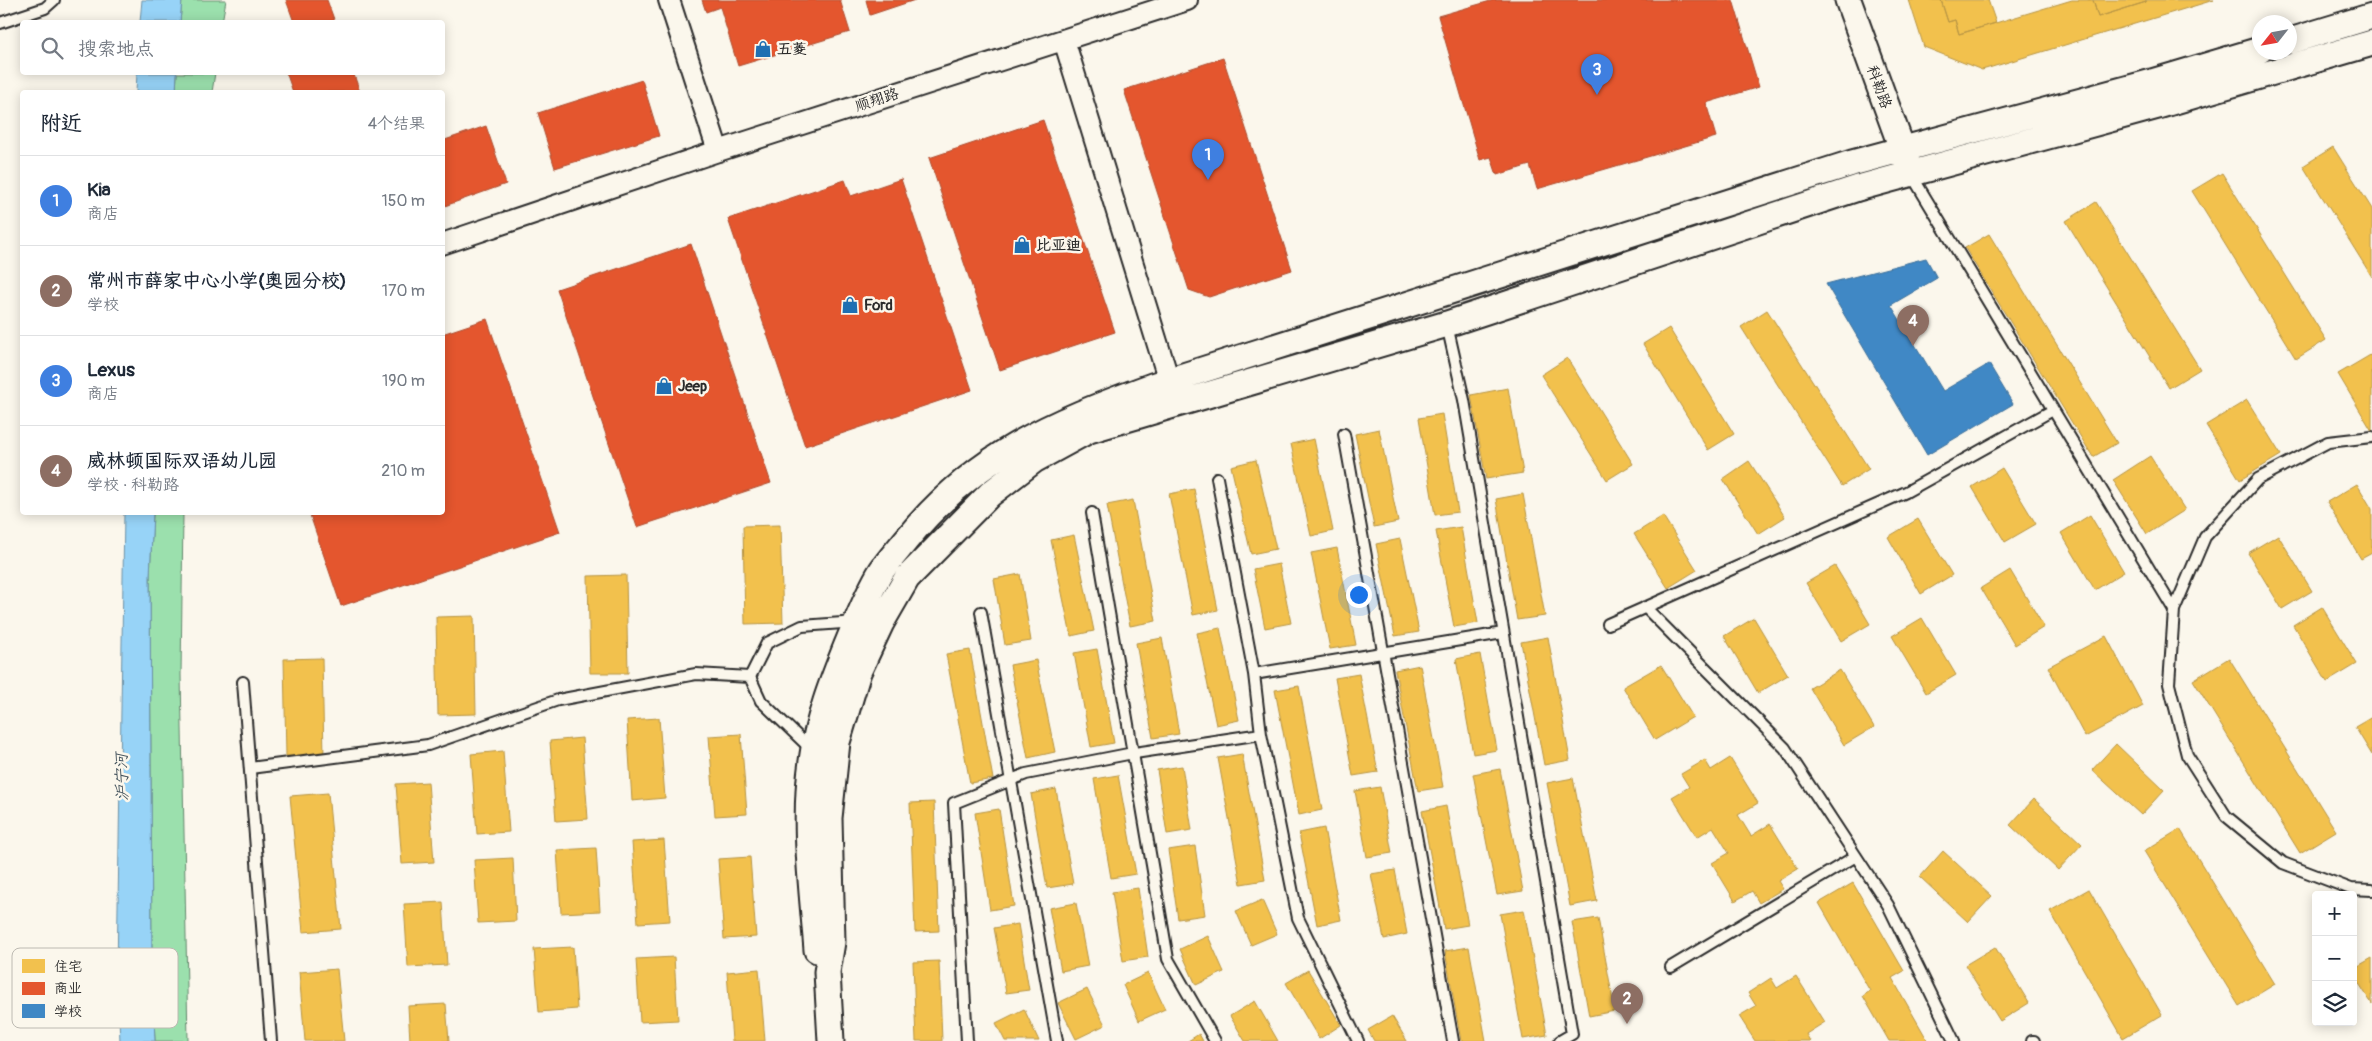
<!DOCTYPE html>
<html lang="zh">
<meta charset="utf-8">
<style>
:root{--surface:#fff;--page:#f6f6f7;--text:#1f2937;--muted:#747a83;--line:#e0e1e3;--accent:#d93025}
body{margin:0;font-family:Pangolin,"LXGW WenKai TC",sans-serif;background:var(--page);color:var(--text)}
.controls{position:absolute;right:15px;bottom:15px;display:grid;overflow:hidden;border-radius:5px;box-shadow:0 2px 12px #0003}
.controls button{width:45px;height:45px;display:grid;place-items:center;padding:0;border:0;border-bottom:1px solid var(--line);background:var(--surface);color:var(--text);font:25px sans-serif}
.compass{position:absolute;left:2252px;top:15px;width:45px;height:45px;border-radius:50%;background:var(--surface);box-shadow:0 2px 12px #0003;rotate:239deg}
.you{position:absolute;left:1358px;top:594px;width:18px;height:18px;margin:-12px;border:4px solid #fff;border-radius:50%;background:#1a73e8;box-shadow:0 0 0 8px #1a73e833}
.badge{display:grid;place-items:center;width:32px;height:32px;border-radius:50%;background:var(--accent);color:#fff;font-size:16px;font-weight:700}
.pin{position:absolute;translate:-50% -41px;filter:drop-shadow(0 1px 2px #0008)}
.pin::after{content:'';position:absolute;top:26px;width:18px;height:15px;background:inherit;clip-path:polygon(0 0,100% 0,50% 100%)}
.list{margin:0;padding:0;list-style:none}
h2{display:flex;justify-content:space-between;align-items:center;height:65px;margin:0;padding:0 20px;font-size:21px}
h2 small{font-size:16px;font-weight:400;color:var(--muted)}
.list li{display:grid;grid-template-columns:32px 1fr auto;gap:15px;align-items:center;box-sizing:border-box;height:90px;padding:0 20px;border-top:1px solid var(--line)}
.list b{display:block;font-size:19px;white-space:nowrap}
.list p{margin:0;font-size:16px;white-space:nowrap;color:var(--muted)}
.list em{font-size:16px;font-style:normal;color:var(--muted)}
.icon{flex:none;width:28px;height:28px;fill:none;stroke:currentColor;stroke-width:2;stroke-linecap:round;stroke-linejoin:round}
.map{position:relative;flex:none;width:2372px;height:1041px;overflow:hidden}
.search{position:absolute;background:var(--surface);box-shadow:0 2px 12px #0003;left:20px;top:20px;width:425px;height:55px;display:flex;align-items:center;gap:12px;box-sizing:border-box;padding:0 18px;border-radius:5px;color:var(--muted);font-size:19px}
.panel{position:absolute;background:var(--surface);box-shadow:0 2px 12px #0003;left:20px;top:90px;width:425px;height:425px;border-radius:5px}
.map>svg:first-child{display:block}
</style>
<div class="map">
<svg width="2372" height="1041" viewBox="0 0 2372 1041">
<rect width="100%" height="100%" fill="#fbf7ec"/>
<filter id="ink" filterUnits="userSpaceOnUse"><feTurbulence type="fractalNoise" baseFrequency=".02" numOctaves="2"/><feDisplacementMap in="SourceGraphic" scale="10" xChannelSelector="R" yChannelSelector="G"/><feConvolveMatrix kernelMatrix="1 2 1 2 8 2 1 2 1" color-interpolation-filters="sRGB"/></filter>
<g filter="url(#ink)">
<path fill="#9be0ad" stroke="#63866c" d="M182,0H226L222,22H180Z
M177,73H215L212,92H176Z
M153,513H183L181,675L188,1041H155L152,972L150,576Z"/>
<path fill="#97d3f7" stroke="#6c90a5" d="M142,0H182L180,22H140Z
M137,73H177L176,92H136Z
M124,513H153L150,576L152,972L155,1041H120L117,973Z"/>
<path fill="#f2c14e" stroke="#b69444" d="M1909,0H1941L1948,22L1955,20L1959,34L2072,0H2093L2098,17L2146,2V0H2214L1982,70L1924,47Z
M1941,0H1988L1996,23L1959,34L1955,20L1948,22Z
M2093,0H2146V2L2098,17Z
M2333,147L2372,209V277L2303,166Z
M2222,173L2326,340L2296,359L2192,191Z
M2096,202L2200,369L2169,388L2066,221Z
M1989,234L2117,443L2093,457L1965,248Z
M1767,310L1869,469L1842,486L1741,327Z
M1669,328L1734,434L1708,450L1643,344Z
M2372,354V431L2338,374Z
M1567,358L1633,464L1607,480L1541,375Z
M1508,388L1523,473L1486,479L1471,395Z
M2247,400L2281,455L2240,480L2206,425Z
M1442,414L1458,512L1435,515L1419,418Z
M1379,429L1398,522L1374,527L1355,434Z
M1314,439L1333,531L1311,536L1291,444Z
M2150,456L2185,510L2147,534L2113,480Z
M1256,460L1276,549L1251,554L1231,466Z
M1749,461L1785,517L1758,534L1723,479Z
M2002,468L2036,524L2005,542L1972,487Z
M2357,484L2372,509V553L2361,559L2327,502Z
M1194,489L1218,610L1193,615L1169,494Z
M1523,494L1545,616L1517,620L1496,499Z
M1133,500L1156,621L1130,626L1107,505Z
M2090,515L2124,572L2095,590L2061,533Z
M1663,516L1697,570L1668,588L1634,534Z
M1918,519L1952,575L1921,594L1888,537Z
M780,525L783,623L745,624L743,526Z
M1461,527L1478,623L1454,627L1436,531Z
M1074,535L1094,631L1071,636L1051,540Z
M2278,535L2312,591L2282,609L2248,553Z
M1400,539L1419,632L1395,636L1376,544Z
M1337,548L1356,645L1330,649L1311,553Z
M1279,564L1291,623L1265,628L1253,569Z
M1835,566L1870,624L1841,641L1806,583Z
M2010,570L2044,627L2015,645L1981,588Z
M1020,574L1031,641L1005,645L994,579Z
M626,575L628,673H590L588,576Z
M2322,607L2357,664L2327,682L2293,625Z
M474,616L476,714L438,715L436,617Z
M1754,618L1788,675L1758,693L1724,636Z
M1922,618L1956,675L1926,693L1892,636Z
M1220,628L1239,720L1216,725L1197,633Z
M2106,636L2143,706L2085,737L2048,667Z
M1548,637L1570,760L1544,765L1521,642Z
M1162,638L1179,734L1153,738L1136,643Z
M1097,649L1114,743L1091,747L1074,653Z
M970,650L993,779L970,783L946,654Z
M1480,654L1497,750L1473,754L1456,659Z
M322,658L324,756H286L284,659Z
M2229,658L2336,831L2300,853L2193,680Z
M1036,660L1055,752L1028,758L1010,665Z
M1420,665L1443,787L1418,791L1395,670Z
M1661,665L1693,717L1655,740L1623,687Z
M1840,670L1874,727L1844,745L1810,688Z
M1359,674L1378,772L1353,776L1335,678Z
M1299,686L1322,810L1299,815L1275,690Z
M2372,717V755L2355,727Z
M659,718L665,798L632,801L627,720Z
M741,734L747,814L715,816L709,736Z
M582,738L588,819L556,821L550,741Z
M2116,744L2164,790L2141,815L2092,770Z
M503,751L509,832L477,834L471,754Z
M1242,754L1265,880L1241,884L1218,758Z
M1730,758L1758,803L1738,815L1751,836L1770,824L1798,869L1778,881L1783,889L1759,903L1752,891L1735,901L1712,863L1729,853L1713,827L1697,837L1672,797L1689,787L1681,774L1705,760L1711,770Z
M1182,766L1192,830L1167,834L1157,770Z
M1500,769L1523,891L1497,895L1473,774Z
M1118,775L1136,874L1111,878L1094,779Z
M1573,778L1597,901L1570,906L1547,783Z
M428,782L434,862L402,864L396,784Z
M1380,787L1392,853L1367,857L1355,791Z
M1056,789L1073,884L1047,888L1031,794Z
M328,793L341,929L303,932L290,796Z
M2034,799L2082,844L2058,870L2010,825Z
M934,802L939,931L915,932L910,803Z
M1446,806L1468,925L1444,929L1422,811Z
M999,809L1014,906L990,910L975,813Z
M1324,828L1341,920L1317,925L1299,833Z
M2180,829L2275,984L2239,1006L2144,851Z
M664,840L670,921L638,923L632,842Z
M1195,846L1205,915L1178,919L1168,850Z
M596,848L600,911L561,913L557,850Z
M1943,851L1992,896L1968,922L1920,877Z
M750,857L756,937L724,939L718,859Z
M513,858L516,921L478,923L474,860Z
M1395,870L1407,934L1384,939L1371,874Z
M1853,883L1904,971L1892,978L1928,1041H1889L1863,996L1870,991L1819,903Z
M1138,888L1148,957L1123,961L1112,892Z
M2089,889L2162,1015L2123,1038L2050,911Z
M1262,900L1277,934L1251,945L1236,911Z
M443,902L447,965L408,967L404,904Z
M1076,903L1088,966L1061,971L1049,908Z
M1524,910L1547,1035L1523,1039L1500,914Z
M1598,918L1615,1011L1589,1016L1572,922Z
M1018,924L1029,990L1006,993L994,928Z
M1208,936L1224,972L1196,985L1180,949Z
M573,947L577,1009L539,1012L534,949Z
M1469,947L1486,1041H1461L1445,951Z
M1995,947L2029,1003L2000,1021L1965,965Z
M674,957L678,1020L640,1022L636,959Z
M2372,958V1004L2353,974V969Z
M939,961L942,1041H916L913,962Z
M337,969L344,1041H305L299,972Z
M759,969L765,1041H732L727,972Z
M1308,970L1341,1025L1319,1039L1286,983Z
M1148,973L1165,1009L1139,1021L1123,985Z
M1796,976L1825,1022L1806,1034L1810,1041H1755L1739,1016L1756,1006L1748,993L1771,978L1777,988Z
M1087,989L1105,1025L1076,1039L1058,1003Z
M1255,1001L1278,1041H1245L1230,1016Z
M446,1004L449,1041H410L408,1006Z
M1024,1009L1039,1041H1005L996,1023Z
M1392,1016L1407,1041H1374L1368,1030Z
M1199,1034L1203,1041H1188Z"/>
<path fill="#e4572e" stroke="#ac4a2d" d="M286,0H327L335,22H294Z
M702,0H840L850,32L738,66L720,7L706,12Z
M866,0H915L870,15Z
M1494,0H1733L1759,87L1706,103L1716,137L1537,189L1530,165L1497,175L1491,157L1480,160L1438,16Z
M1223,58L1292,270L1209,297L1189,290L1124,90Z
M286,72H353L360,92H293Z
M642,80L659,136L555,168L538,113Z
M1043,120L1115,332L1000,370L929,158Z
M486,126L506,184L442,207V141Z
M901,179L972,390L805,446L728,219L845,180L851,196Z
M691,244L771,483L637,527L557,289Z
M487,319L560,532L341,606L309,512H442V334Z"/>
<path fill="#3f88c5" stroke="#396c97" d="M1926,258L1937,278L1891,305L1943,391L1989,364L2013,404L1927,455L1826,284Z"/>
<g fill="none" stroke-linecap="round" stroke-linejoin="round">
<g stroke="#2b2b2b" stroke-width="14">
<path id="service" d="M0,23L45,8L54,0
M1911,174L2174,610
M1447,325L1464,400L1572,1034L1560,1041
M1344,434L1453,1041
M2372,437L2328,442L2258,479L2205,537L2174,610L2169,684L2187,755L2226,816L2283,863L2351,889L2372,890
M1217,478L1254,674L1261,734L1298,918L1358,1041
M1092,513L1168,959L1215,1041
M1645,607L1785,748L1888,905L1954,1041
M981,612L1057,1041
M1608,624L1906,492L2053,410
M1254,674L1503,633
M243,682L271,1041
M812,750L761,701L750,677L767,643L802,626L856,622
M250,768L428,745L558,700L696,674L750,677
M1671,967L1856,856
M967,1041L954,803L1026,774L1128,754L1261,734
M2032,1041H2034"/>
</g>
<g stroke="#2b2b2b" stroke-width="24">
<path id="minor" d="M669,0L718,151
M1064,40L1169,381
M442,244L718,151L1187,0"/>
</g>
<g stroke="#2b2b2b" stroke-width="29">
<path id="tertiary" d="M1848,0L1908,165
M2290,41L2372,16
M817,950C812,887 803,823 812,761C817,721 832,682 847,645C857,621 868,592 882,570C889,560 898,550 906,540C976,454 1051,423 1152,386L1852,163L2152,82L2260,50
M831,1041L827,972L832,942L829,818L837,742L858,672L881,623L907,578L990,494L1034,460L1089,430L1447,324L1858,188L2158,106L2372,43"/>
</g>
<use href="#service" stroke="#fbf7ec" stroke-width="10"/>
<use href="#minor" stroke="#fbf7ec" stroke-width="20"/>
<use href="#tertiary" stroke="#fbf7ec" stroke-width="25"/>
</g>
</g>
<defs>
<g id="shop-bare" transform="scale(1.35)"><path d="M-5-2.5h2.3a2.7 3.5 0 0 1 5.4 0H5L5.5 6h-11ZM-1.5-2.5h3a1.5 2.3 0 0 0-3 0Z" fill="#1f6fb2" stroke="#fbf7ec" stroke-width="2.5" paint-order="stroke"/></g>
</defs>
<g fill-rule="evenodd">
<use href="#shop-bare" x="763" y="49"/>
<use href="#shop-bare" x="1022" y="245"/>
<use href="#shop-bare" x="850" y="305"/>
<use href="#shop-bare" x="664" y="386"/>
</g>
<g text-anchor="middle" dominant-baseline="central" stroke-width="5" stroke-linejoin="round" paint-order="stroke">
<g font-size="15" font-weight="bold" fill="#2b2b2b" stroke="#fbf7ec" text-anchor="start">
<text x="777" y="49">五菱</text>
<text x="1036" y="245">比亚迪</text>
<text x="864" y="305">Ford</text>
<text x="678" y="386">Jeep</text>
</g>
<g font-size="15" fill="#2b2b2b" stroke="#fbf7ec">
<text transform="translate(1879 87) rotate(70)">科勒路</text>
<text transform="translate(877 100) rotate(-18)">顺翔路</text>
</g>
<g font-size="16" font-style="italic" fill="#46555e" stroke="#fbf7ec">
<text transform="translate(122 777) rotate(-91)">沪宁河</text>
</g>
</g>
<rect x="12" y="948" width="166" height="80" rx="8" fill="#fbf7ec" stroke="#bdbab2" stroke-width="1"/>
<rect x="22" y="959" width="23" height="14" fill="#f2c14e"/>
<rect x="22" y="982" width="23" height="13" fill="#e4572e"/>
<rect x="22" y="1004" width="23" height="14" fill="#3f88c5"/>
<g font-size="14" fill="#2b2b2b">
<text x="54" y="971">住宅</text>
<text x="54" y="993">商业</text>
<text x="54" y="1016">学校</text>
</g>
</svg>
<div class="controls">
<button>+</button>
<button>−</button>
<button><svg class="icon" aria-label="layers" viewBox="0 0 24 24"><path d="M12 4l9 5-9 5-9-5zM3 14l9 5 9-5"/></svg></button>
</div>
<svg class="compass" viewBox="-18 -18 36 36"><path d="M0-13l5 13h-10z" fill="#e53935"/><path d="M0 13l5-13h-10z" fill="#747a83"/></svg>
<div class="you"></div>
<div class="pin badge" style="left:1208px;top:180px;background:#3f7fe0">1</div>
<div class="pin badge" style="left:1627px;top:1024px;background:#8d6e63">2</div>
<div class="pin badge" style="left:1597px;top:95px;background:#3f7fe0">3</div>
<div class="pin badge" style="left:1913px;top:346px;background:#8d6e63">4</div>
<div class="search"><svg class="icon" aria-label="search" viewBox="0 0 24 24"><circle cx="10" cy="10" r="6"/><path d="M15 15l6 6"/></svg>搜索地点</div>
<section class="panel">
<h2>附近<small>4个结果</small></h2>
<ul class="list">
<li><span class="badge" style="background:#3f7fe0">1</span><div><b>Kia</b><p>商店</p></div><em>150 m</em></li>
<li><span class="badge" style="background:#8d6e63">2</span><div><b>常州市薛家中心小学(奥园分校)</b><p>学校</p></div><em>170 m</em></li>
<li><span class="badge" style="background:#3f7fe0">3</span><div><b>Lexus</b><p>商店</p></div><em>190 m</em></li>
<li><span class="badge" style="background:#8d6e63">4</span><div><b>威林顿国际双语幼儿园</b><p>学校 · 科勒路</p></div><em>210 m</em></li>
</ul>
</section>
</div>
